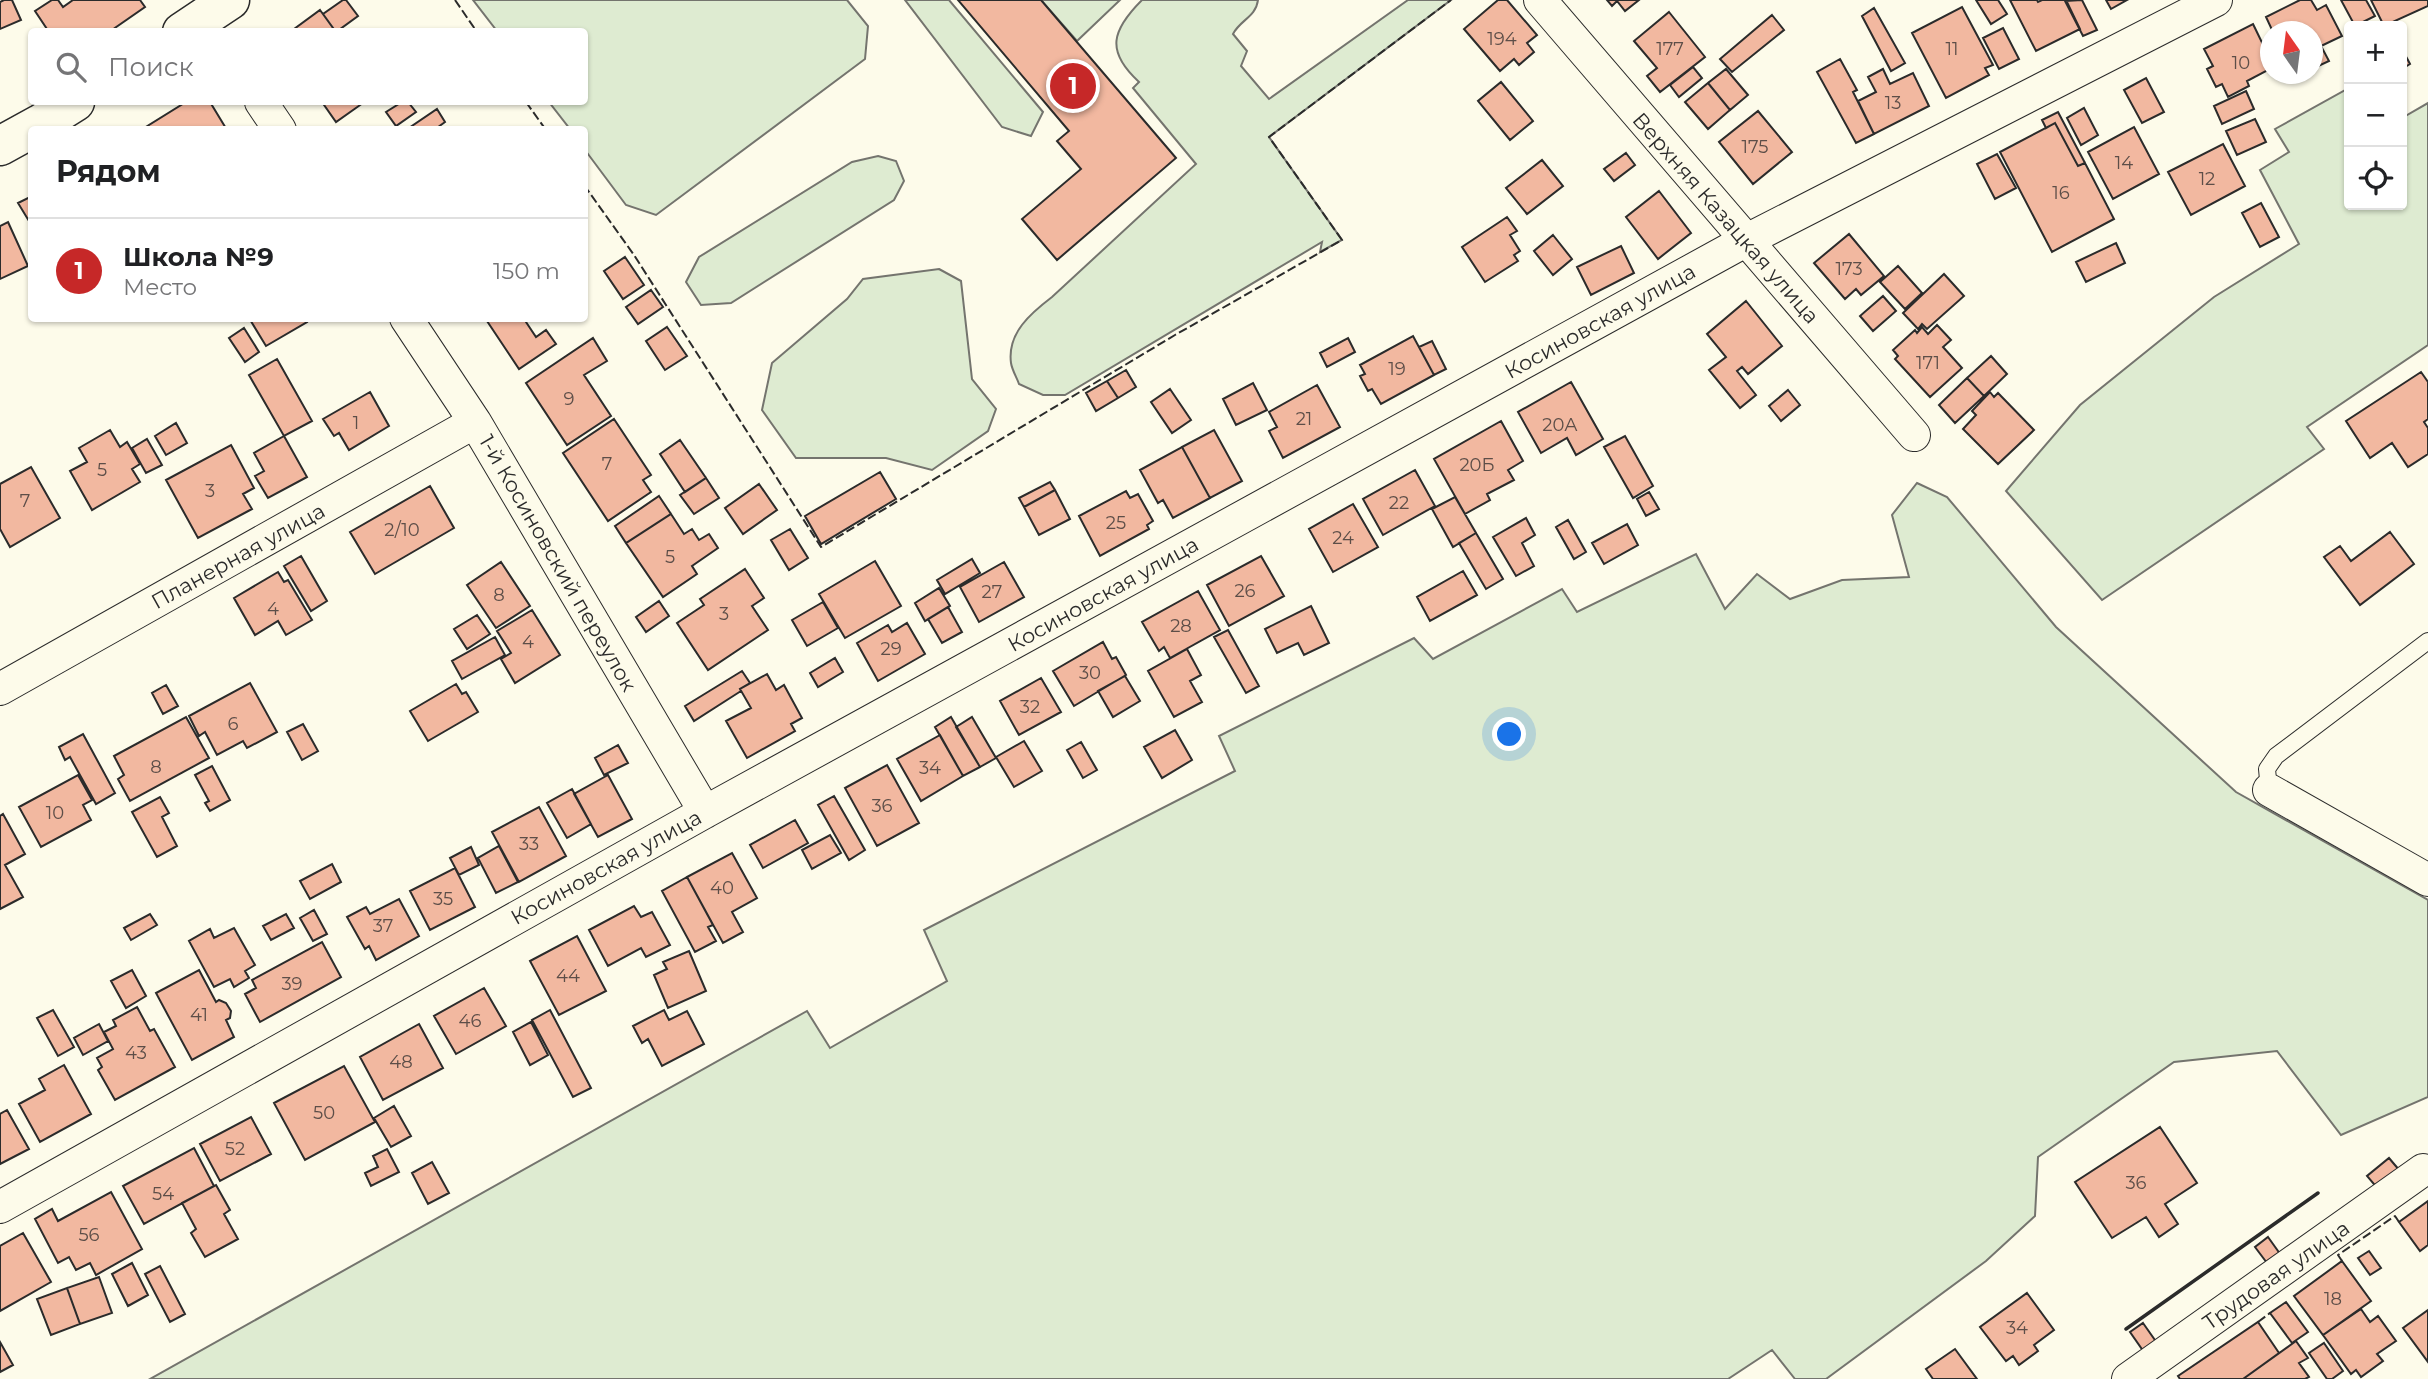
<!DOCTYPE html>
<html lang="ru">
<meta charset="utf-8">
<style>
:root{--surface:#fff;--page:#f6f6f6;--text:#202124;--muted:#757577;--line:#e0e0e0;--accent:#c62828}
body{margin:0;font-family:Montserrat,sans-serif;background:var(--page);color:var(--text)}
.controls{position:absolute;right:21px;top:21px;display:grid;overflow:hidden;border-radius:7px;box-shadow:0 2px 5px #0004}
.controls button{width:63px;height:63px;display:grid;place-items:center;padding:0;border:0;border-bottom:2px solid var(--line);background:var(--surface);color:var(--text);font:35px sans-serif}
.compass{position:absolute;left:2260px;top:21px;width:63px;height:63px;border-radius:50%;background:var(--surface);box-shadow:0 2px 5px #0004;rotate:346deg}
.you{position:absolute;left:1510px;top:735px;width:24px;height:24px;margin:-18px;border:5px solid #fff;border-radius:50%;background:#1a73e8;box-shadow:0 0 0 10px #1a73e833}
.badge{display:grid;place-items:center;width:46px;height:46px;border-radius:50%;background:var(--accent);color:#fff;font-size:23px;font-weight:700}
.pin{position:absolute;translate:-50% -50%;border:4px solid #fff;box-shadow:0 2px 7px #0006}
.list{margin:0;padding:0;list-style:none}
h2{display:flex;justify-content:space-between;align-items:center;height:91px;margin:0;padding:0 28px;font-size:30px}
h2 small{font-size:23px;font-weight:400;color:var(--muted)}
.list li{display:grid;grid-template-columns:46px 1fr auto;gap:21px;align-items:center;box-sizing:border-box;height:105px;padding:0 28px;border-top:2px solid var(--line)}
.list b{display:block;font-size:26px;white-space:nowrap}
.list p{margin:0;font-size:23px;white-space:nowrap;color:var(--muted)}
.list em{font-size:23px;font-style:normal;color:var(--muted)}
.icon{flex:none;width:38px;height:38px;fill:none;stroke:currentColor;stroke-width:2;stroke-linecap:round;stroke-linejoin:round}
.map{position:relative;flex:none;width:2428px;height:1379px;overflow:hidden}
.search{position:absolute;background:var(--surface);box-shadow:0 2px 5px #0004;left:28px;top:28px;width:560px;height:77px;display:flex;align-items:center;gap:18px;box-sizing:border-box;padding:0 24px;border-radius:7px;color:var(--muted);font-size:26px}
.panel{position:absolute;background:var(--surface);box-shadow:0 2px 5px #0004;left:28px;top:126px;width:560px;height:196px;border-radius:7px}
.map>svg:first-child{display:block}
</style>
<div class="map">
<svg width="2428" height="1379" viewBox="0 0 2428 1379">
<rect width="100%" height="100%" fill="#fdfbea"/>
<path fill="#deebd1" stroke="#74746e" stroke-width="2" d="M473,0H847L868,26L865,59L656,215L626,205L585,150L584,130L570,129L549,102H584V32L497,31Z
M905,0H949L1043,112L1031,136L1002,127Z
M1041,0H1120L1077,41Z
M1142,0H1258C1256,17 1240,20 1233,34L1247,51L1241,66L1269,99L1408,0H1451L1269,137L1342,240L1320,252L1322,242L1065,395H1043L1019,384C1017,378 1012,370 1011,363C1007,333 1031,313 1052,297L1196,164L1133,88L1139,82C1105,51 1112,30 1142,0Z
M2349,88V205H2402V118L2428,103V345L2307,427L2324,449L2102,600L2006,491L2080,405L2214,297L2299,244L2260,170L2289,152L2275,129Z
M878,156L896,161L904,181L894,200L731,303L701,305L686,282L699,257L852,162Z
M939,269L961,281L972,379L996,409L988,431L932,470L886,458H796L762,410L772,363L847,299L863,279Z
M1917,483L1947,497L2056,627L2236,792L2428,900V1097L2341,1135L2277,1051L2174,1062L2038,1157L2035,1216L1986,1261L1826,1379H1795L1772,1350L1728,1379H150L807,1011L830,1048L947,981L924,930L1235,771L1219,736L1414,638L1433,659L1562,589L1577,612L1696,554L1725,609L1757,574L1790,599L1842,580L1909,577L1892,515Z"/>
<path fill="#f2b8a0" stroke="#2b2b2b" stroke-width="2" d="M4,0H12L21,20L0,29V2Z
M52,0H58L63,7L73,0H140L145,7L109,32H49L35,11Z
M343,0H346L358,16L336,32L323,14Z
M958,0H1041L1176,158L1057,260L1022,219L1081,169L1057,141L1069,131Z
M1498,0H1507L1537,35L1527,43L1534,52L1519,65L1514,59L1500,71L1464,29Z
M1607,0H1639L1625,11L1617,1L1612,6Z
M1976,0H1998L2007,14L1991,24Z
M2010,0H2037L2038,2L2042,0H2066L2080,29L2036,51Z
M2082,0L2097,30L2083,36L2065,1Z
M2106,0H2127L2111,9Z
M2300,0H2311L2317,10L2326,5L2342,36L2321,46L2329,61L2312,69V32H2273L2266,17Z
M2341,0H2366L2375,16L2355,26Z
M2371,0H2428V6L2384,26Z
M1962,7L1993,65L1985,68L1989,75L1946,98L1912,33Z
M1874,8L1905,63L1891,71L1862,16Z
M320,10L336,32H290Z
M1669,12L1705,57L1660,92L1647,76L1657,68L1634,41Z
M1772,15L1784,30L1732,72L1720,59Z
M2253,24L2270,59V69L2247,81L2249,86L2228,97L2222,84L2216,87L2207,69L2213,66L2204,49Z
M2003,28L2019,59L1999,69L1983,38Z
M2402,49L2410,64L2402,69Z
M1840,59L1857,90L1853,92L1874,134L1856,143L1817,72Z
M1693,67L1702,78L1679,97L1670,85Z
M1726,69L1748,95L1730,110L1708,83Z
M1883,69L1890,84L1913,73L1929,106L1874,134L1858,101L1876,92L1868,77Z
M2146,78L2164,112L2142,123L2124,90Z
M1501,82L1533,121L1510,140L1478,101Z
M1708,83L1730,110L1708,129L1685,102Z
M2246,91L2254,109L2222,124L2214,106Z
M186,102H210L227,130H141Z
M322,102H361L363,103L336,122Z
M402,102H408L416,112L396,126L386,112Z
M2084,108L2098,135L2081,145L2067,118Z
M437,109L445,122L434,130H406Z
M1758,111L1792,152L1753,184L1719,142Z
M2058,112L2085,163L2078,166L2055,123L2046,128L2042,120Z
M2255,119L2266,142L2237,155L2226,131Z
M2055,123L2078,166L2085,163L2114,219L2052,252L2000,152Z
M2134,127L2159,174L2113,199L2088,152Z
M2223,144L2245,186L2191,215L2168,172Z
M1626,153L1635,165L1614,181L1604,169Z
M1997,154L2016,188L1995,199L1977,164Z
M1542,160L1563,186L1527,214L1506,188Z
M1659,191L1691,233L1658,259L1626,217Z
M32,196V226L18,203Z
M2261,203L2279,237L2260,247L2242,213Z
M1507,217L1517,231L1510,235L1520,251L1514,255L1518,261L1485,282L1462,247Z
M8,222L28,266L0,279V226Z
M1849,234L1884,276L1861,295L1856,289L1845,299L1814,263Z
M1553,235L1572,259L1553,275L1534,251Z
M2116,243L2125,263L2086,282L2076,262Z
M1621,246L1634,273L1591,295L1577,267Z
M625,257L644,285L623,299L604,271Z
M1898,266L1922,293L1905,309L1880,282Z
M1944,274L1964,296L1927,329L1922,324L1918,329L1903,313Z
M651,290L663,307L638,324L626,307Z
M1883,296L1896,311L1873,331L1860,316Z
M1746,301L1782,346L1748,374L1742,367L1737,371L1756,395L1740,408L1709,370L1726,357L1707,334Z
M249,318H305L307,322L266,346Z
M485,318H531L526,322L536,337L546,330L556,344L519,369Z
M1937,325L1951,340L1943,347L1962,368L1930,397L1895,359L1898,356L1893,350L1915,330L1917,333L1922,327L1928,334Z
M667,327L687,356L665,370L646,341Z
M244,328L259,352L245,362L229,338Z
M1413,336L1434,375L1381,404L1372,389L1368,391L1360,376L1365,374L1360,365Z
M593,338L607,361L584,375L611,416L567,445L526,383Z
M1348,338L1355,352L1327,367L1320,353Z
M1432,341L1446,369L1434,375L1419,347Z
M1991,356L2007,374L1984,396L1967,378Z
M277,359L312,421L284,436L249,375Z
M1126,370L1136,387L1118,398L1107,381Z
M2421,372L2428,382V419L2424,422L2428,428V454L2408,467L2392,443L2370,458L2346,421Z
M1967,378L1984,396L1955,423L1939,405Z
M1107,381L1118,398L1096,411L1086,393Z
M1571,382L1603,439L1576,455L1567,438L1541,453L1518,412Z
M1253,383L1267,410L1236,425L1223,399Z
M1317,385L1340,427L1283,458L1269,431L1277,427L1269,412Z
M1170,389L1191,420L1172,433L1151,402Z
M1788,390L1800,405L1781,421L1769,406Z
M370,392L389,426L349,450L339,433L334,436L323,419Z
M1990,392L1994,397L1998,393L2034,430L1998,464L1963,429L1976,415L1972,411Z
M614,419L651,475L643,480L651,492L608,521L563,453Z
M1501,421L1523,461L1508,470L1514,480L1487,494L1490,500L1465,514L1434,459Z
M176,423L187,443L166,455L155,436Z
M110,430L120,447L127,442L140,464L132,469L140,482L92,510L70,471L87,462L79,448Z
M1214,430L1242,481L1210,498L1182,447Z
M284,436L307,477L268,498L255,476L264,471L254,453Z
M1625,436L1653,486L1633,498L1604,447Z
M147,439L162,465L146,473L132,448Z
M680,440L706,478L685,492L660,454Z
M231,445L254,488L243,494L252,509L198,538L166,480Z
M1182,447L1210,498L1173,518L1163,500L1158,503L1140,470Z
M31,467L60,518L10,547L0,529V484Z
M1415,470L1435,506L1383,535L1363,499Z
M880,472L896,499L821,544L805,516Z
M706,478L719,498L694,514L680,495Z
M1050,482L1055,490L1024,507L1019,498Z
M759,484L777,510L743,534L725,508Z
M430,486L454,528L375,574L350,532Z
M1055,490L1070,519L1039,535L1024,507Z
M1126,491L1130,498L1138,494L1153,521L1147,525L1149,529L1100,556L1079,516Z
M1649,492L1659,509L1646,516L1637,499Z
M659,496L671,514L626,543L615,526Z
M1455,497L1476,533L1453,547L1432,509Z
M1353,504L1378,547L1333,572L1309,529Z
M671,514L684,534L692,529L699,540L709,534L718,548L692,566L697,574L663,597L626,543Z
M1526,518L1535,535L1522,543L1534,566L1516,576L1493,537Z
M1568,520L1586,552L1574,559L1556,527Z
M1627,524L1638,545L1604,564L1592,543Z
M790,529L808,558L789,570L771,540Z
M2390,532L2414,564L2360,605L2324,557L2340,546L2351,561Z
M1476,533L1503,579L1486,589L1459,543Z
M301,556L327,601L311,611L284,566Z
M1261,556L1284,596L1229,626L1207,585Z
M972,559L980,573L945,594L937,580Z
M875,561L901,606L845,638L819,594Z
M501,562L530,606L496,628L467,585Z
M1004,562L1024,597L979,622L960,587Z
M745,569L764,598L752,606L768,630L708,670L677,623L704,605L700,599Z
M1463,571L1477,595L1430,621L1417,597Z
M278,572L284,582L288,580L312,620L286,635L278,621L255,635L234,598Z
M939,588L950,606L925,621L915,603Z
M1198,591L1220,630L1170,658L1164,647L1159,651L1142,622Z
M659,601L669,616L646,632L636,617Z
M823,602L838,628L807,646L792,620Z
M1311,606L1329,643L1304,655L1298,643L1277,653L1265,629Z
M948,607L962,632L942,643L928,619Z
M532,610L560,655L515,683L501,659L511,653L497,631Z
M477,615L490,634L467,649L454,629Z
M907,623L925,654L878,681L857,643L888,625L892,632Z
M1228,630L1259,686L1246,693L1214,637Z
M495,637L505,655L462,679L452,661Z
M1103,642L1112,659L1116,657L1126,675L1074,706L1053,671Z
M1187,649L1201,675L1190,681L1202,702L1174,717L1148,671Z
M835,658L843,672L818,687L810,673Z
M742,671L750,683L740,689L741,691L694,721L685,706Z
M767,674L776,690L784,685L802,718L791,724L795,731L747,758L726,721L751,708L740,689Z
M1125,676L1140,701L1113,717L1098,691Z
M1041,678L1061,712L1019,735L1000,701Z
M250,683L277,732L247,748L243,741L217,755L205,732L199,736L189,716Z
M456,684L462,694L466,692L478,712L428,741L410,711Z
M166,685L178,706L163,714L152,693Z
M186,717L209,758L130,801L118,779L124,775L114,756Z
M951,717L980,767L963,776L935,727Z
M972,717L996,758L980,767L956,727Z
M303,724L318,751L302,760L287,732Z
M1175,730L1192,760L1162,778L1144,747Z
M83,734L115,793L96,804L70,757L65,760L59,747Z
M940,735L963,776L921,801L897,759Z
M1024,741L1042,771L1014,787L996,757Z
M1081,742L1097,770L1083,778L1067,750Z
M618,745L628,763L604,775L595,758Z
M887,765L919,823L877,846L845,788Z
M212,766L230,800L210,811L205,803L209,801L195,775Z
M78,775L92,800L83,805L91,820L41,847L19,807Z
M608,775L632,819L598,837L574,794Z
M572,789L591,824L567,838L547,803Z
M834,796L865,850L849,860L818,805Z
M160,797L169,813L162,817L177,846L157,857L132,812Z
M539,807L566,856L519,882L492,832Z
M3,814L25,854L5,865L23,897L0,909V816Z
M795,820L808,843L763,868L750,845Z
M830,835L841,853L812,869L802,850Z
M499,846L518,882L496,893L478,858Z
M471,847L479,865L459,875L450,858Z
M732,853L757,898L732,912L743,932L723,943L687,877Z
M332,864L341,882L310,899L300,881Z
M455,868L475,907L430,930L410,891Z
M687,877L713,925L708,927L716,941L695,952L662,891Z
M399,899L419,936L376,960L369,946L365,949L347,917L366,907L370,914Z
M634,906L641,917L652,912L670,945L646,957L641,948L608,966L589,930Z
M314,910L327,934L313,941L300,918Z
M150,914L157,925L131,940L124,928Z
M286,914L294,928L271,940L263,926Z
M234,928L255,965L245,971L249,978L234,987L230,979L214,987L189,941L210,929L214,938Z
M577,936L606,991L559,1015L530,961Z
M322,942L341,977L260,1022L245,994L256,988L252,980Z
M689,951L706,991L668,1008L654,975L667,969L663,962Z
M132,970L146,996L126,1008L111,981Z
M199,970L216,1002L219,1000L226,1003L231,1011L230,1018L226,1020L234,1037L192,1060L156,993Z
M484,988L506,1026L456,1054L434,1016Z
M137,1007L150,1031L154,1029L175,1067L115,1100L98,1070L102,1067L97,1058L113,1049L104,1032L116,1026L113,1020Z
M53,1010L74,1047L58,1056L37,1018Z
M550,1010L591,1088L573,1097L532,1020Z
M664,1010L669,1020L687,1011L704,1044L662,1066L648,1039L642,1043L633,1026Z
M531,1022L548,1055L530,1065L513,1032Z
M99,1024L108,1041L83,1055L74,1038Z
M419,1024L443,1068L383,1100L360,1057Z
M64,1065L91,1114L40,1142L19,1104L45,1090L39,1079Z
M344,1066L375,1122L305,1160L274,1103Z
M394,1106L411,1136L391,1147L374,1118Z
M7,1110L29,1149L0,1164V1114Z
M251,1117L271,1154L220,1181L200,1144Z
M2160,1127L2197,1183L2165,1204L2178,1224L2159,1237L2146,1217L2112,1238L2075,1182Z
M194,1148L214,1186L144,1224L123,1186Z
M387,1149L399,1172L371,1186L365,1173L378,1167L373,1156Z
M2389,1158L2400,1171L2379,1190L2367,1176Z
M432,1162L449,1193L428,1204L412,1173Z
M216,1185L230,1210L224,1214L238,1239L205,1257L191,1233L196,1229L182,1203Z
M111,1192L142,1249L96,1275L90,1263L76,1270L69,1257L58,1263L35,1219L52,1209L58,1221Z
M2428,1201V1245L2420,1251L2399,1222Z
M23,1233L51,1282L0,1311V1246Z
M2268,1237L2283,1258L2270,1267L2255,1247Z
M2369,1251L2381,1268L2370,1275L2358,1258Z
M2342,1261L2371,1301L2323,1335L2294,1296Z
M132,1263L148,1295L128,1306L112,1274Z
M160,1266L185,1314L170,1322L145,1274Z
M99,1277L112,1313L80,1324L67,1288Z
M67,1288L80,1324L51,1335L37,1299Z
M2027,1293L2054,1330L2034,1345L2038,1351L2019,1365L2013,1356L2006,1361L1980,1327Z
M2286,1302L2308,1332L2292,1343L2270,1313Z
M2361,1309L2370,1322L2378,1316L2396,1341L2377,1354L2383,1361L2361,1377L2356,1370L2351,1374L2323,1335Z
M2428,1310V1362L2403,1328Z
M2258,1322L2279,1353L2243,1379H2180L2178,1376Z
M2143,1323L2157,1343L2144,1352L2130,1332Z
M2296,1341L2308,1358L2299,1363L2309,1377L2305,1379H2243Z
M0,1342L13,1365L0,1372Z
M2324,1343L2343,1371L2332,1379H2327L2309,1353Z
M1955,1349L1977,1379H1933L1926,1369Z"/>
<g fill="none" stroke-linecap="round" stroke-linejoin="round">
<g stroke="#2b2b2b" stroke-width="18">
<path id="service" d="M2269,790L2267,769L2276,756L2428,641"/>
</g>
<g stroke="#2b2b2b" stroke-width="34">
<path id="minor" d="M1540,0L1914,435
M261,102L280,130
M406,318L475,422L705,812
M0,689L475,422
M2269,790L2428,880
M0,1207L705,812L1745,241L2216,0
M2128,1379L2423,1170"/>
</g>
<g stroke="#2b2b2b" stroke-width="41">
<path id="tertiary" d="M182,32L230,0
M0,146L40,124L75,102"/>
</g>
<use href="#service" stroke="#fdfbea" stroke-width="16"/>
<use href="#minor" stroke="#fdfbea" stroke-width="32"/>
<use href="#tertiary" stroke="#fdfbea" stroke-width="38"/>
<path stroke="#2b2b2b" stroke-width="2" stroke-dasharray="9 3.5" stroke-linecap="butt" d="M455,0L477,32
M526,102L546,130
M584,185L634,255L821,547L1175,335L1342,240L1269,137L1451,0
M2342,1261L2338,1255L2395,1216L2399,1222
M2258,1322L2270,1313"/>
<path stroke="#2b2b2b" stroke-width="3.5" d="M2126,1329L2318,1193"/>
</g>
<g text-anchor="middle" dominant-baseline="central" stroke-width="5" stroke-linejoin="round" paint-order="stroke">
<g font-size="18" fill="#5d4e48">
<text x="1502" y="39">194</text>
<text x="1670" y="49">177</text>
<text x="1952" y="49">11</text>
<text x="2241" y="63">10</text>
<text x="1893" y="103">13</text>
<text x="1755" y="147">175</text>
<text x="2124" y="163">14</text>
<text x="2207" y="179">12</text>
<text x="2061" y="193">16</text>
<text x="1849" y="269">173</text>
<text x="1928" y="363">171</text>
<text x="1397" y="369">19</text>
<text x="569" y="399">9</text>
<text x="1304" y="419">21</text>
<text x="356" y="423">1</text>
<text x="1560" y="425">20А</text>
<text x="607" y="464">7</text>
<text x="1477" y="465">20Б</text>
<text x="102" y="470">5</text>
<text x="210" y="491">3</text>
<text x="25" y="501">7</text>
<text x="1399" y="503">22</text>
<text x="1116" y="523">25</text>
<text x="402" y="530">2/10</text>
<text x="1343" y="538">24</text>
<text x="670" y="557">5</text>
<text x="1245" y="591">26</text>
<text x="992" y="592">27</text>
<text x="499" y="595">8</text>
<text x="273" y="609">4</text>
<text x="724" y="614">3</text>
<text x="1181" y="626">28</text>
<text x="528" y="642">4</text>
<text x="891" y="649">29</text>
<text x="1090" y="673">30</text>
<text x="1030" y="707">32</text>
<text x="233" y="724">6</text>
<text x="156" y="767">8</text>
<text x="930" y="768">34</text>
<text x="882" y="806">36</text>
<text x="55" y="813">10</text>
<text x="529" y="844">33</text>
<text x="722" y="888">40</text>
<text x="443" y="899">35</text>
<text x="383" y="926">37</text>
<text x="568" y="976">44</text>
<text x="292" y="984">39</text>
<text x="199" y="1015">41</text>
<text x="470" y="1021">46</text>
<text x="136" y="1053">43</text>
<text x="401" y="1062">48</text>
<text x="324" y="1113">50</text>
<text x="235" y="1149">52</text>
<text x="2136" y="1183">36</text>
<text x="163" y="1194">54</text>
<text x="89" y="1235">56</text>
<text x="2333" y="1299">18</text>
<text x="2017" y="1328">34</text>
</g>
<g font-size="21" fill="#2b2b2b" stroke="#fdfbea">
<text transform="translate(1726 218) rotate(49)">Верхняя Казацкая улица</text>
<text transform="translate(1600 321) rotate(-29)">Косиновская улица</text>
<text transform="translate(238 556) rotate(-29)">Планерная улица</text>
<text transform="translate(558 563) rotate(60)">1-й Косиновский переулок</text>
<text transform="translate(1103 594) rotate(-29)">Косиновская улица</text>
<text transform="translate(606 867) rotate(-29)">Косиновская улица</text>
<text transform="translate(2276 1275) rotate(-35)">Трудовая улица</text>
</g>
</g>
</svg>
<div class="controls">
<button>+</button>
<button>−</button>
<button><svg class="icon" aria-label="locate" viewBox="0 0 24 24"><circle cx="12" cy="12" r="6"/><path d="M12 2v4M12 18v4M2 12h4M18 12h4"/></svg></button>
</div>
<svg class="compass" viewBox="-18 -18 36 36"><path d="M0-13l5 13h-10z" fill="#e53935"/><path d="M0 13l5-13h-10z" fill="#757577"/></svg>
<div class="you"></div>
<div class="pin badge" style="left:1073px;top:86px">1</div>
<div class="search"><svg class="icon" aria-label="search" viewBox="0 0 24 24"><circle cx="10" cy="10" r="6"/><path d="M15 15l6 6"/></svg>Поиск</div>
<section class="panel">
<h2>Рядом<small></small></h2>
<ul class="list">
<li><span class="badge">1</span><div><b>Школа №9</b><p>Место</p></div><em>150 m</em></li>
</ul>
</section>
</div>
